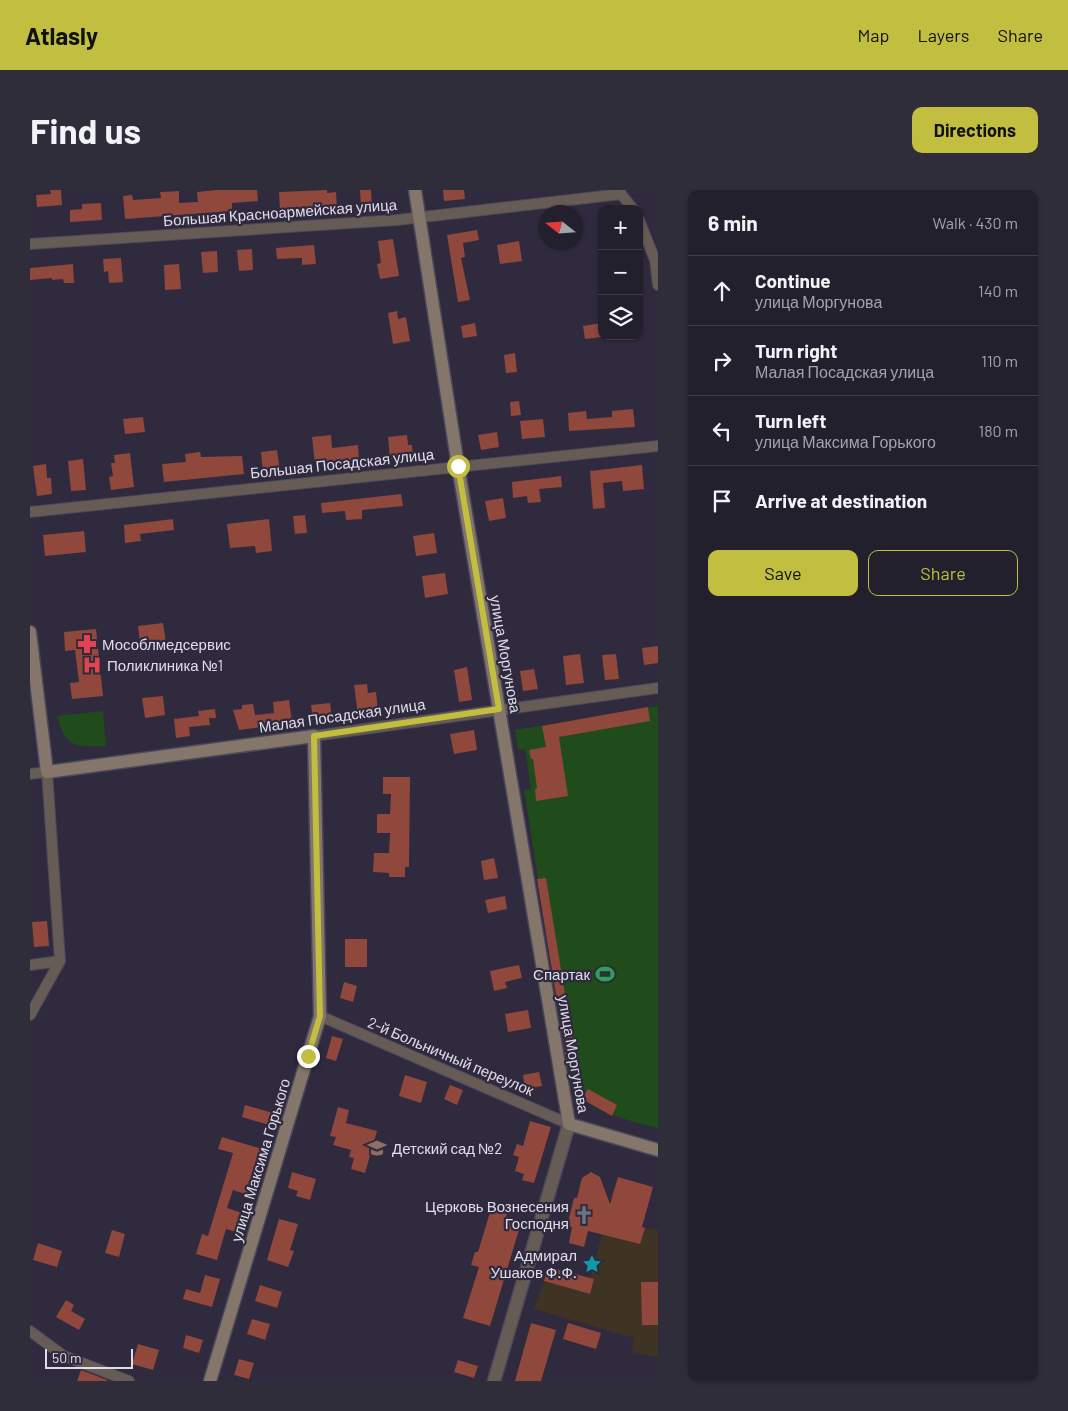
<!DOCTYPE html>
<meta charset="utf-8">
<style>
:root{--surface:#23202e;--page:#2f2d3a;--text:#f1f3f6;--muted:#a3a3aa;--line:#403e4a;--accent:#c1be40}
body{margin:0;font-family:Barlow,sans-serif;background:var(--page);color:var(--text)}
.controls{position:absolute;right:15px;top:15px;display:grid;overflow:hidden;border-radius:10px;box-shadow:0 1px 4px #0004}
.controls button{width:45px;height:45px;display:grid;place-items:center;padding:0;border:0;border-bottom:1px solid var(--line);background:var(--surface);color:var(--text);font:25px sans-serif}
.compass{position:absolute;left:508px;top:15px;width:45px;height:45px;border-radius:50%;background:var(--surface);box-shadow:0 1px 4px #0004;rotate:287deg}
.scale{position:absolute;left:15px;bottom:12px;width:88px;box-sizing:border-box;padding-left:5px;border:2px solid #e0ddea;border-top:0;font-size:14px;line-height:18px;white-space:nowrap;color:#e0ddea;-webkit-text-stroke:4px #2f2a3e;paint-order:stroke}
.stop{position:absolute;width:15px;height:15px;margin:-11px;border:4px solid #c1be40;border-radius:50%;background:#fff}
.stop.end{background:#c1be40;border-color:#fff;box-shadow:0 1px 5px #0008}
.list{margin:0;padding:0;list-style:none}
h2{display:flex;justify-content:space-between;align-items:center;height:65px;margin:0;padding:0 20px;font-size:21px}
h2 small{font-size:16px;font-weight:400;color:var(--muted)}
.list li{display:grid;grid-template-columns:32px 1fr auto;gap:15px;align-items:center;box-sizing:border-box;height:70px;padding:0 20px;border-top:1px solid var(--line)}
.list b{display:block;font-size:19px;white-space:nowrap}
.list p{margin:0;font-size:16px;white-space:nowrap;color:var(--muted)}
.list em{font-size:16px;font-style:normal;color:var(--muted)}
.actions{display:flex;gap:10px;padding:15px 20px}
.actions a{flex:1;padding:11px 0;border:1px solid var(--accent);border-radius:10px;text-align:center;font-size:18px;color:var(--accent)}
.actions .main{background:var(--accent);color:#111}
.icon{flex:none;width:28px;height:28px;fill:none;stroke:currentColor;stroke-width:2;stroke-linecap:round;stroke-linejoin:round}
.map{position:relative;flex:none;width:628px;height:1191px;overflow:hidden;border-radius:10px}
header{display:flex;align-items:center;gap:30px;box-sizing:border-box;height:70px;padding:0 25px;background:var(--accent);color:#111}
header strong{font-size:24px}
nav{display:flex;gap:28px;margin-inline-start:auto;font-size:18px}
.intro{display:flex;align-items:center;justify-content:space-between;box-sizing:border-box;height:120px;padding:0 30px}
h1{margin:0;font-size:35px}
.button{padding:12px 22px;border-radius:10px;background:var(--accent);color:#111;font-size:18px;font-weight:700}
main{display:flex;gap:30px;padding:0 30px}
aside{flex:1;background:var(--surface);border-radius:10px;box-shadow:0 1px 4px #0004}
.map>svg:first-child{display:block}
</style>
<header>
<strong>Atlasly</strong>
<nav><a>Map</a><a>Layers</a><a>Share</a></nav>
</header>
<div class="intro"><h1>Find us</h1><a class="button">Directions</a></div>
<main>
<div class="map">
<svg width="628" height="1191" viewBox="0 0 628 1191">
<rect width="100%" height="100%" fill="#2f2a3e"/>
<path fill="#3f3324" d="M581,1011L616,1021L612,1037L628,1040V1167L602,1162L604,1148L504,1119L514,1091L559,1104L560,1088Z"/>
<path fill="#204b1a" d="M628,516V938C596,930 564,923 541,897L494,600L501,599L495,559L488,560L485,540Z
M73,521L76,556C45,557 36,558 27,526Z"/>
<path fill="#90473c" d="M20,0H31L32,15L7,17L6,5L21,4Z
M187,0H227L228,11L202,13V21L95,29L93,6L102,5L103,10L131,8L130,2L149,1V13L168,12L167,2Z
M297,0V3L306,2L307,17L250,20L249,2Z
M330,0H341L342,18H331Z
M413,0H434L435,9L414,11Z
M71,13L72,30L40,32V20L52,19V14Z
M447,40L449,50L433,53L435,67L431,68L440,110L428,112L417,45Z
M363,49L369,86L350,89L347,74L351,73L348,51Z
M489,51L492,71L470,74L467,55Z
M284,55L286,74L272,75V68L247,69L246,58Z
M222,59L223,80L209,81L207,60Z
M187,61L188,82L173,83L171,62Z
M91,68L93,92L79,93L78,81L74,82L73,69Z
M43,74L44,93H34L33,89L22,90V88L0,90V78Z
M149,74L151,99L135,100L134,75Z
M367,121L368,129L376,127L380,151L363,154L358,123Z
M445,133L447,146L433,148L431,136Z
M572,133V147L555,149L553,136Z
M485,163L487,182L476,183L474,165Z
M489,211L491,225L481,226L480,212Z
M603,219L605,237L539,241L538,223L556,221L557,229L582,227V221Z
M113,227L115,242L95,244L93,229Z
M513,229L515,247L492,249L490,231Z
M467,242L469,257L451,260L448,245Z
M301,245L302,258L328,255L329,269L285,274L282,247Z
M377,245L378,255H382L383,267L360,269L358,247Z
M247,260L250,281L233,283L231,262Z
M170,262L171,267L212,266L214,284L134,292L132,274L156,272L155,264Z
M100,263L104,297L81,300L79,287L83,286L81,273H85L84,265Z
M53,269L56,300L41,301L38,271Z
M16,274L17,288H21L22,304L7,306L3,276Z
M612,275L614,299L593,301L592,291L573,293L575,318L563,319L560,281Z
M531,286L532,297L509,299L511,312L498,313L497,306L483,308L482,292Z
M371,304L373,316L332,320V329L316,330L315,321L292,323L291,313Z
M473,308L476,328L459,331L455,311Z
M275,325L277,343L265,344L263,326Z
M143,329L144,340L110,344L111,351L95,353L94,335Z
M239,329L242,361L226,363L225,356L200,358L197,334Z
M54,341L56,362L15,366L13,345Z
M404,343L407,363L386,366L383,346Z
M415,383L418,404L395,408L392,386Z
M133,433L137,459L111,462L108,436Z
M66,439L73,506L42,509L40,493L49,492L45,460L35,461L34,442Z
M628,456V473L614,475L612,458Z
M550,464L554,493L536,495L533,466Z
M586,464L589,489L575,490L572,465Z
M437,477L442,510L429,512L424,480Z
M504,479L508,499L493,501L490,481Z
M337,494L338,503L346,502L348,522L328,525L324,495Z
M133,506L135,525L115,528L112,508Z
M259,510L262,533L209,540L203,520L212,519V515L223,514L225,525L244,523L243,512Z
M300,513L302,528L283,530L281,515Z
M618,517L620,531L529,547L538,606L506,611L505,599L507,598L503,569H501L499,560L516,557L512,536Z
M185,519L186,528H179L180,535L159,537L160,546L146,548L144,529L169,526L168,521Z
M444,540L447,560L424,564L420,544Z
M353,587H380L379,677H375V687H359V683L343,682L344,663H359L360,643H347V624H360L361,604H353Z
M464,668L468,688L454,690L451,671Z
M516,688L547,877L538,878L507,689Z
M475,706L477,719L458,723L455,710Z
M17,731L19,756L4,757L2,732Z
M315,749H337V777H315Z
M489,775L492,788L475,792L477,798L464,801L460,781Z
M314,792L327,796L323,812L310,808Z
M498,820L501,838L478,842L475,824Z
M302,846L313,849L306,871L296,868Z
M509,882L512,896L495,899L493,885Z
M375,885L397,892L391,913L369,906Z
M420,895L433,900L427,915L414,909Z
M558,899L587,915L582,926L552,909Z
M215,915L243,923L239,935L212,927Z
M308,917L319,920L316,933L347,941L335,983L321,979L324,968L319,967L321,960L303,955L306,947L300,946Z
M500,931L521,937L504,993L492,990L494,984L485,981L489,967L483,965L487,954L493,956Z
M192,947L232,959L218,1005L203,1000L197,1018L212,1023L206,1042L196,1039L187,1070L166,1064L172,1044L178,1046L203,963L188,959Z
M262,982L286,989L280,1010L266,1006L268,1001L258,998Z
M561,982L570,987L580,1014L588,987L623,997L612,1037L615,1038L610,1054L558,1041L554,1057L539,1053L542,1037L537,1036L544,1008H547L552,988Z
M461,1019L477,1024L476,1028L491,1033L460,1136L433,1128L449,1077L441,1075L445,1062H448Z
M249,1029L268,1034L260,1060L264,1061L258,1077L237,1070Z
M82,1040L95,1044L89,1067L75,1063Z
M8,1053L32,1061L27,1077L3,1070Z
M518,1077L564,1089L560,1104L514,1091Z
M175,1085L190,1089L182,1117L153,1109L156,1099L170,1103Z
M611,1092H628V1135H612Z
M230,1095L252,1102L247,1118L225,1111Z
M36,1110L44,1115L41,1121L55,1129L49,1140L26,1127Z
M222,1129L240,1134L235,1150L217,1144Z
M501,1133L526,1140L511,1191H485Z
M538,1133L571,1143L566,1159L533,1149Z
M156,1145L173,1150L169,1163L153,1158Z
M108,1154L129,1160L123,1180L102,1174Z
M209,1169L224,1173L219,1189L204,1185Z
M428,1170L448,1176L444,1188L424,1182Z
M51,1180L77,1190V1191H47Z"/>
<g fill="none" stroke-linecap="round" stroke-linejoin="round">
<g stroke="#4b475a" stroke-width="12">
<path id="minor" d="M590,0L591,4L603,19
M609,30L625,70L628,95
M0,54L367,30L591,4
M0,322L628,256
M284,546L628,498
M0,584L17,582L30,771
M0,775L30,771
M0,825L30,771
M290,826L539,934
M0,1141L34,1166L99,1191"/>
</g>
<g stroke="#4b475a" stroke-width="15">
<path id="tertiary" d="M464,1191L539,934"/>
</g>
<g stroke="#4b475a" stroke-width="15">
<path id="secondary" d="M385,0L428,276L539,934L628,960
M0,442L17,582L284,546L290,826L180,1191"/>
</g>
<use href="#minor" stroke="#665c55" stroke-width="10"/>
<use href="#tertiary" stroke="#665c55" stroke-width="12"/>
<use href="#secondary" stroke="#85766b" stroke-width="12"/>
</g>
<g fill="none" stroke-linecap="round" stroke-linejoin="round">
<path stroke="#c1be40" stroke-width="6" d="M278,866L290,826L284,546L469,519L428,276"/>
</g>
<defs>
<g id="pharmacy-bare" transform="scale(1.5)"><path d="M-2-6h4v4h4v4h-4v4h-4v-4h-4v-4h4Z" fill="#e0444e" stroke="#2f2a3e" stroke-width="2.5" paint-order="stroke"/></g>
<g id="hospital-bare" transform="scale(1.5)"><path d="M-5-5h3v3.5h4V-5h3V5h-3V1.5h-4V5h-3Z" fill="#e0444e" stroke="#2f2a3e" stroke-width="2.5" paint-order="stroke"/></g>
<g id="stadium-bare" transform="scale(1.5)"><path d="M0-5a6.5 5 0 1 0 0 10a6.5 5 0 1 0 0-10ZM-3.5-1.8h7v3.6h-7Z" fill="#2e9e5b" stroke="#2f2a3e" stroke-width="2.5" paint-order="stroke"/></g>
<g id="school-bare" transform="scale(1.5)"><path d="M0-5L7-2L0 1L-7-2ZM-4 1L0 2.5L4 1V4Q0 6-4 4Z" fill="#8d6e63" stroke="#2f2a3e" stroke-width="2.5" paint-order="stroke"/></g>
<g id="church-bare" transform="scale(1.5)"><path d="M-1.2-6h2.4v3.5h3.3v2.4h-3.3V6h-2.4V-.1h-3.3v-2.4h3.3Z" fill="#6b7280" stroke="#2f2a3e" stroke-width="2.5" paint-order="stroke"/></g>
<g id="sight-bare" transform="scale(1.5)"><path d="M0-6L1.8-2.2L6-1.7L2.9 1.2L3.7 5.4L0 3.3L-3.7 5.4L-2.9 1.2L-6-1.7L-1.8-2.2Z" fill="#0f9aa8" stroke="#2f2a3e" stroke-width="2.5" paint-order="stroke"/></g>
</defs>
<g fill-rule="evenodd">
<use href="#pharmacy-bare" x="57" y="454"/>
<use href="#hospital-bare" x="62" y="475"/>
<use href="#stadium-bare" x="575" y="784"/>
<use href="#school-bare" x="347" y="958"/>
<use href="#church-bare" x="554" y="1025"/>
<use href="#sight-bare" x="562" y="1074"/>
</g>
<g text-anchor="middle" dominant-baseline="central" stroke-width="4.5" stroke-linejoin="round" paint-order="stroke">
<g font-size="15" fill="#e0ddea" stroke="#2f2a3e">
<text transform="translate(250 22) rotate(-4)">Большая Красноармейская улица</text>
<text transform="translate(312 273) rotate(-6)">Большая Посадская улица</text>
<text transform="translate(476 464) rotate(80)">улица Моргунова</text>
<text transform="translate(312 525) rotate(-8)">Малая Посадская улица</text>
<text transform="translate(544 864) rotate(80)">улица Моргунова</text>
<text transform="translate(421 866) rotate(23)">2-й Больничный переулок</text>
<text transform="translate(230 970) rotate(-73)">улица Максима Горького</text>
</g>
<g font-size="15" fill="#e0ddea" stroke="#2f2a3e" text-anchor="start">
<text x="72" y="454">Мособлмедсервис</text>
<text x="77" y="475">Поликлиника №1</text>
<text x="560" y="784" text-anchor="end">Спартак</text>
<text x="362" y="958">Детский сад №2</text>
<text x="539" y="1016" text-anchor="end">Церковь Вознесения<tspan x="539" dy="17">Господня</tspan></text>
<text x="547" y="1065" text-anchor="end">Адмирал<tspan x="547" dy="17">Ушаков Ф.Ф.</tspan></text>
</g>
</g>
</svg>
<div class="controls">
<button>+</button>
<button>−</button>
<button><svg class="icon" aria-label="layers" viewBox="0 0 24 24"><path d="M12 4l9 5-9 5-9-5zM3 14l9 5 9-5"/></svg></button>
</div>
<svg class="compass" viewBox="-18 -18 36 36"><path d="M0-13l5 13h-10z" fill="#e53935"/><path d="M0 13l5-13h-10z" fill="#a3a3aa"/></svg>
<div class="scale">50 m</div>
<div class="stop" style="left:428px;top:276px"></div>
<div class="stop end" style="left:278px;top:866px"></div>
</div>
<aside>
<h2>6 min<small>Walk · 430 m</small></h2>
<ul class="list">
<li><svg class="icon" aria-label="ahead" viewBox="0 0 24 24"><path d="M12 20V5M6 11l6-6 6 6"/></svg><div><b>Continue</b><p>улица Моргунова</p></div><em>140 m</em></li>
<li><svg class="icon" aria-label="right" viewBox="0 0 24 24"><path d="M7 20v-9h11M14 6l5 5-5 5"/></svg><div><b>Turn right</b><p>Малая Посадская улица</p></div><em>110 m</em></li>
<li><svg class="icon" aria-label="left" viewBox="0 0 24 24"><path d="M17 20v-9H6M10 6l-5 5 5 5"/></svg><div><b>Turn left</b><p>улица Максима Горького</p></div><em>180 m</em></li>
<li><svg class="icon" aria-label="arrive" viewBox="0 0 24 24"><path d="M6 21V4h12l-3 4 3 4H6"/></svg><div><b>Arrive at destination</b></div></li>
</ul>
<div class="actions"><a class="main">Save</a><a>Share</a></div>
</aside>
</main>
